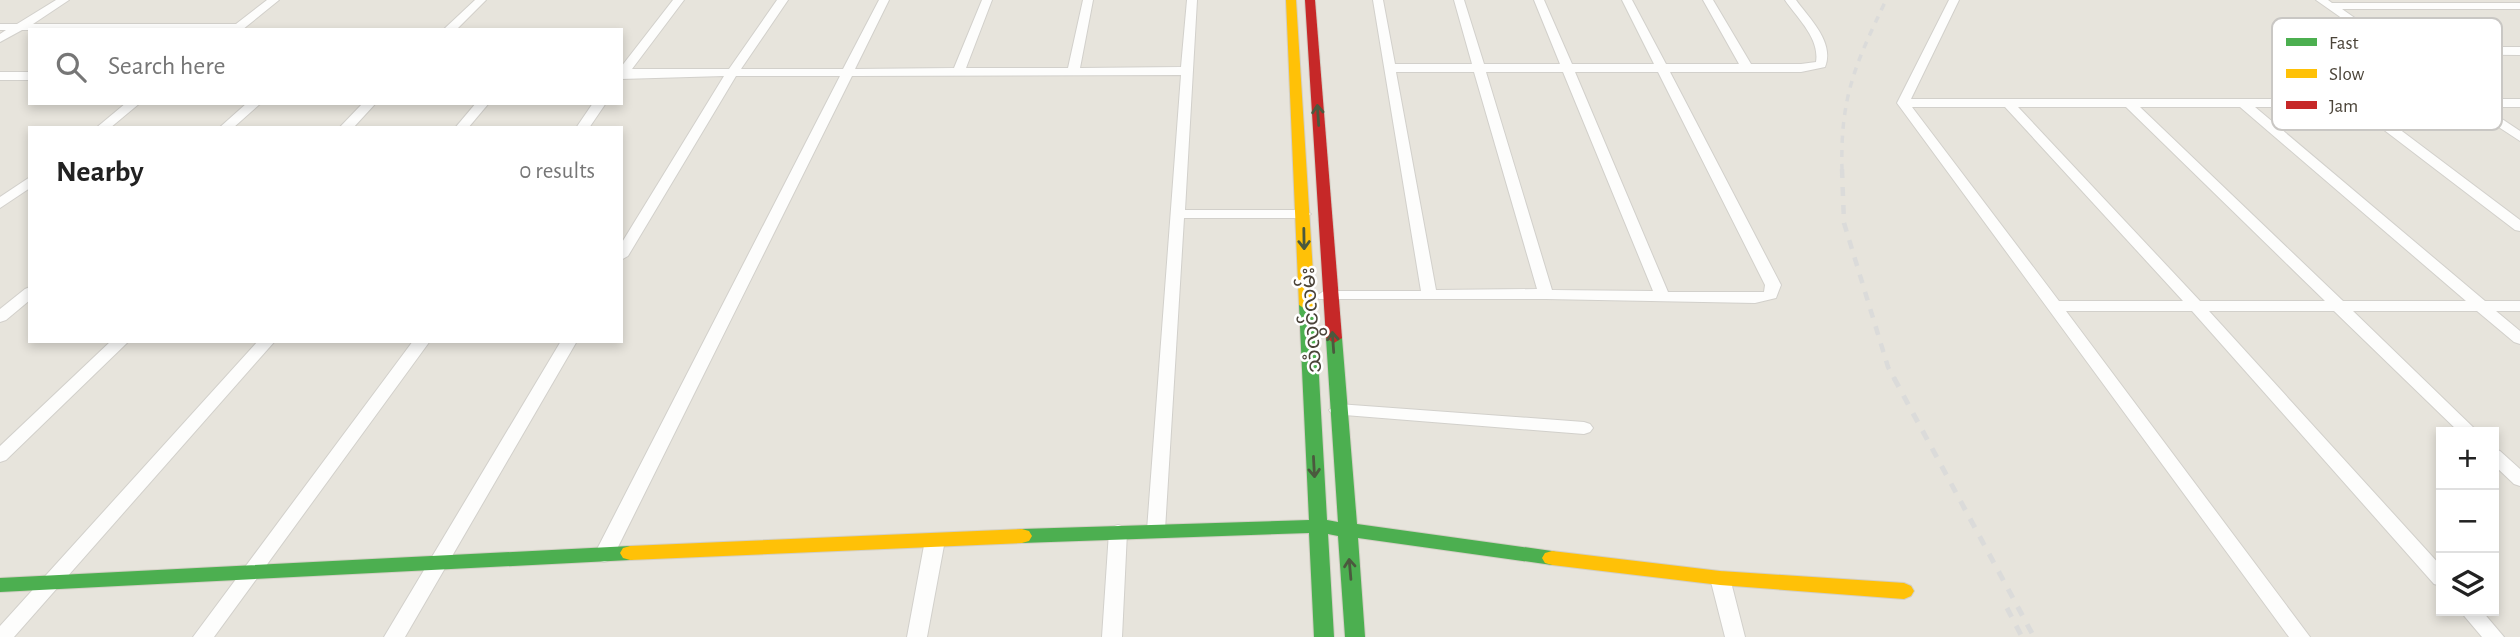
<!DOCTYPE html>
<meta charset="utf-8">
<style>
:root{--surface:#fff;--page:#f2f2f2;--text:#222;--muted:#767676;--line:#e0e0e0}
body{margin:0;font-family:"Alegreya Sans","Noto Sans Myanmar",sans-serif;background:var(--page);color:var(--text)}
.controls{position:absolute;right:21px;bottom:21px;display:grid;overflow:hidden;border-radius:0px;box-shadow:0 4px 10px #0003}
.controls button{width:63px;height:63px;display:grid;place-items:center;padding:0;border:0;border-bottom:2px solid var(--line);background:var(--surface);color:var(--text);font:35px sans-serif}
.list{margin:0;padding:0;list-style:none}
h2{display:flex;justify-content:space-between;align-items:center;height:91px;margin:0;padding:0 28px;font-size:30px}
h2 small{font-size:23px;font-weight:400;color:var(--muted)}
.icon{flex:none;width:38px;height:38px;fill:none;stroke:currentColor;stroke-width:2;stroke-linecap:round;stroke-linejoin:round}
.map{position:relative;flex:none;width:2520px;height:637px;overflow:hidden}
.search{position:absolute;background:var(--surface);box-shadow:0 4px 10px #0003;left:28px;top:28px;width:595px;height:77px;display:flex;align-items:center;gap:18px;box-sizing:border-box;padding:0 24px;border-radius:0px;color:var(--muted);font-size:26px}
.panel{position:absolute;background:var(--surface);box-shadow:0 4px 10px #0003;left:28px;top:126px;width:595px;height:217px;border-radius:0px}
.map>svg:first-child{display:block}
</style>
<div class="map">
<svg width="2520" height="637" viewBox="0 0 2520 637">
<rect width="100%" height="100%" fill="#f4f2ee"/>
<path fill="#e7e4dc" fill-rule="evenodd" d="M0,0H2520V637H0ZM30,30H621V103H30ZM30,128H621V341H30ZM2441,432H2494V611H2441Z"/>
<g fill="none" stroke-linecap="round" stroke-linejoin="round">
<g stroke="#d2d0cb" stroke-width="2">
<path id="street" d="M56,0H69L33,24H236L267,0H279L242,30H22L0,42V34L6,30H0V24H17Z
M475,0H486L456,30H443Z
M673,0H684L632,69H729L777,0H788L741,69H843L879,0H889L855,69L954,68L982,0H992L966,68H1068L1083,0H1093L1080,68L1181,67L1187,0H1197L1185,210H1304L1311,214L1304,218H1184L1165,530L1163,535L1156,537L1149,535L1147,530L1181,75L852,76L614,555L611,560L604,562L597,560L594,555L840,76H736L628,256L621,260V244L724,76L621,79V67Z
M1373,0H1383L1395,64H1472L1454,0H1464L1484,64H1560L1534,0H1544L1572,64H1654L1622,0H1632L1666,64H1739L1703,0H1713L1751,64H1801L1816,62C1820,38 1797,18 1785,0H1796C1809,18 1835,42 1825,67L1801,72H1670L1781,285L1776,298L1755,303L1546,299H1319L1316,296L1324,291H1421ZM1396,72H1474L1537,289L1436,290ZM1486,72H1563L1653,291L1552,290ZM1575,72H1658L1765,285L1764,292H1668Z
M1949,0H1959L1911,99H2457L2316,0H2328L2332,3H2520V9H2342L2396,47H2520V55L2407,54L2473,99H2520V107H2484L2520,131V141L2468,107H2370L2520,220V231L2515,230L2354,107H2255L2485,301H2520V311H2496L2520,331V344L2514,342L2477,311H2353L2478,432H2459L2334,311H2209L2441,566V586L2434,584L2192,311H2066L2310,637H2289L1897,103ZM1912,107H2005L2183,301H2059ZM2018,107H2126L2325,301H2200ZM2140,107H2240L2466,301H2343Z
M0,72H30V80H0Z
M126,103H140L110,128H96Z
M247,103H261L233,128H219Z
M363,103H376L353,128H339Z
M476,103H489L468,128H455Z
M593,103H606L589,128H576Z
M30,177V188L0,208V197Z
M30,287V300L6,320L0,322V309L25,289Z
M111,341H129L6,460L0,462V446Z
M258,341H275L14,637H0V626Z
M413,341H430L214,637H193Z
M561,341H577L405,637H384Z
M1338,404L1584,422L1590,424L1593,428L1590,432L1584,434L1332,414L1329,410Z
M2494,449L2500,451L2520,469V486L2514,484L2494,465Z
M1118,525L1125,527L1127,532L1122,637H1102L1109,532L1111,527Z
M935,533L942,535L945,540L927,637H907L925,540L928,535Z
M1720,571L1727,573L1730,578L1745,637H1725L1710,578L1713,573Z
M2460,611H2482L2504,637H2482Z"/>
</g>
<g stroke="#d3cfc5" stroke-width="2">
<path id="fast" d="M1307,300L1315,305L1327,520L1338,522L1326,338L1334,333L1342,338L1357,524L1552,551L1559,553L1562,558L1559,563L1552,565L1358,538L1365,637H1345L1338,536L1328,534L1334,637H1314L1309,533L1022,543L1015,541L1012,536L1015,531L1022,529L1309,520L1299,305Z
M630,546L637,548L640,553L637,558L630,560L0,592V578Z"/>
</g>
<g stroke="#d3cfc5" stroke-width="2">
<path id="slow" d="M1286,0H1296L1315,305L1307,310L1299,305Z
M1022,529L1029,531L1032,536L1029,541L1022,543L630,560L623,558L620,553L623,548L630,546Z
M1552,551L1720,571L1904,583L1911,586L1914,591L1911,596L1904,599L1720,585L1552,565L1545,563L1542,558L1545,553Z"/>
</g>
<g stroke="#d3cfc5" stroke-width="2">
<path id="jam" d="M1305,0H1315L1342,338L1334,343L1326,338Z"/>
</g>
<use href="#street" fill="#fdfdfc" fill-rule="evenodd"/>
<use href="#fast" fill="#4caf50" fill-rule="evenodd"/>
<use href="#slow" fill="#ffc107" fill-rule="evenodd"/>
<use href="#jam" fill="#c62828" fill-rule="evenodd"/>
<path stroke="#dbdbda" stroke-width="3.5" stroke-dasharray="7 7" stroke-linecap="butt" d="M1842,171C1840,97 1855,65 1886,0"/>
<path stroke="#dbdbda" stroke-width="4.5" stroke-dasharray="9 9" stroke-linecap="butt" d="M1842,169L1844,223L1888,367L1895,380"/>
<path stroke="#dbdbda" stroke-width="5" stroke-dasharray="10 10" stroke-linecap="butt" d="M1894,378L2034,637
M2007,608L2022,637"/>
</g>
<defs><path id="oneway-shaft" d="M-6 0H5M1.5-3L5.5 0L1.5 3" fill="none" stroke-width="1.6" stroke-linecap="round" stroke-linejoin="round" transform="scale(1.75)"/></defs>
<g stroke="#4b593e">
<use href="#oneway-shaft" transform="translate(1318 115) rotate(-94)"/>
<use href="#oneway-shaft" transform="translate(1304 239) rotate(89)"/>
<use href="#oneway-shaft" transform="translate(1333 342) rotate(-94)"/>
<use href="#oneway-shaft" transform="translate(1314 467) rotate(87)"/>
<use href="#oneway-shaft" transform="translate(1350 569) rotate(-95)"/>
</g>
<g text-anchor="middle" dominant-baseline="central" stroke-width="5" stroke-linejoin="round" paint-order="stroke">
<g font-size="21" fill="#4b4439" stroke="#fff">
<text transform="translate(1311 320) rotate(-94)">သံလွင်လမ်း</text>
</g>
</g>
<rect x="2272" y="18" width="230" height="112" rx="10" fill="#fff" stroke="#c9c7c4" stroke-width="2"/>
<rect x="2286" y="38" width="31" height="8" fill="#4caf50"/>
<rect x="2286" y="69" width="31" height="9" fill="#ffc107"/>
<rect x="2286" y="101" width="31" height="8" fill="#c62828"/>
<g font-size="19" fill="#4b4439">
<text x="2329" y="49">Fast</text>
<text x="2329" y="80">Slow</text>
<text x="2329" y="112">Jam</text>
</g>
</svg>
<div class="controls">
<button>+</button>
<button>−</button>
<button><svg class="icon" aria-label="layers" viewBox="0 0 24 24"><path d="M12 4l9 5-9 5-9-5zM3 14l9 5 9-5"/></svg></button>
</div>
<div class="search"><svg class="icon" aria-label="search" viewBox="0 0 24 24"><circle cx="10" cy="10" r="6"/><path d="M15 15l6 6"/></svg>Search here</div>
<section class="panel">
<h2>Nearby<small>0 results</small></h2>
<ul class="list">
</ul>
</section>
</div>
